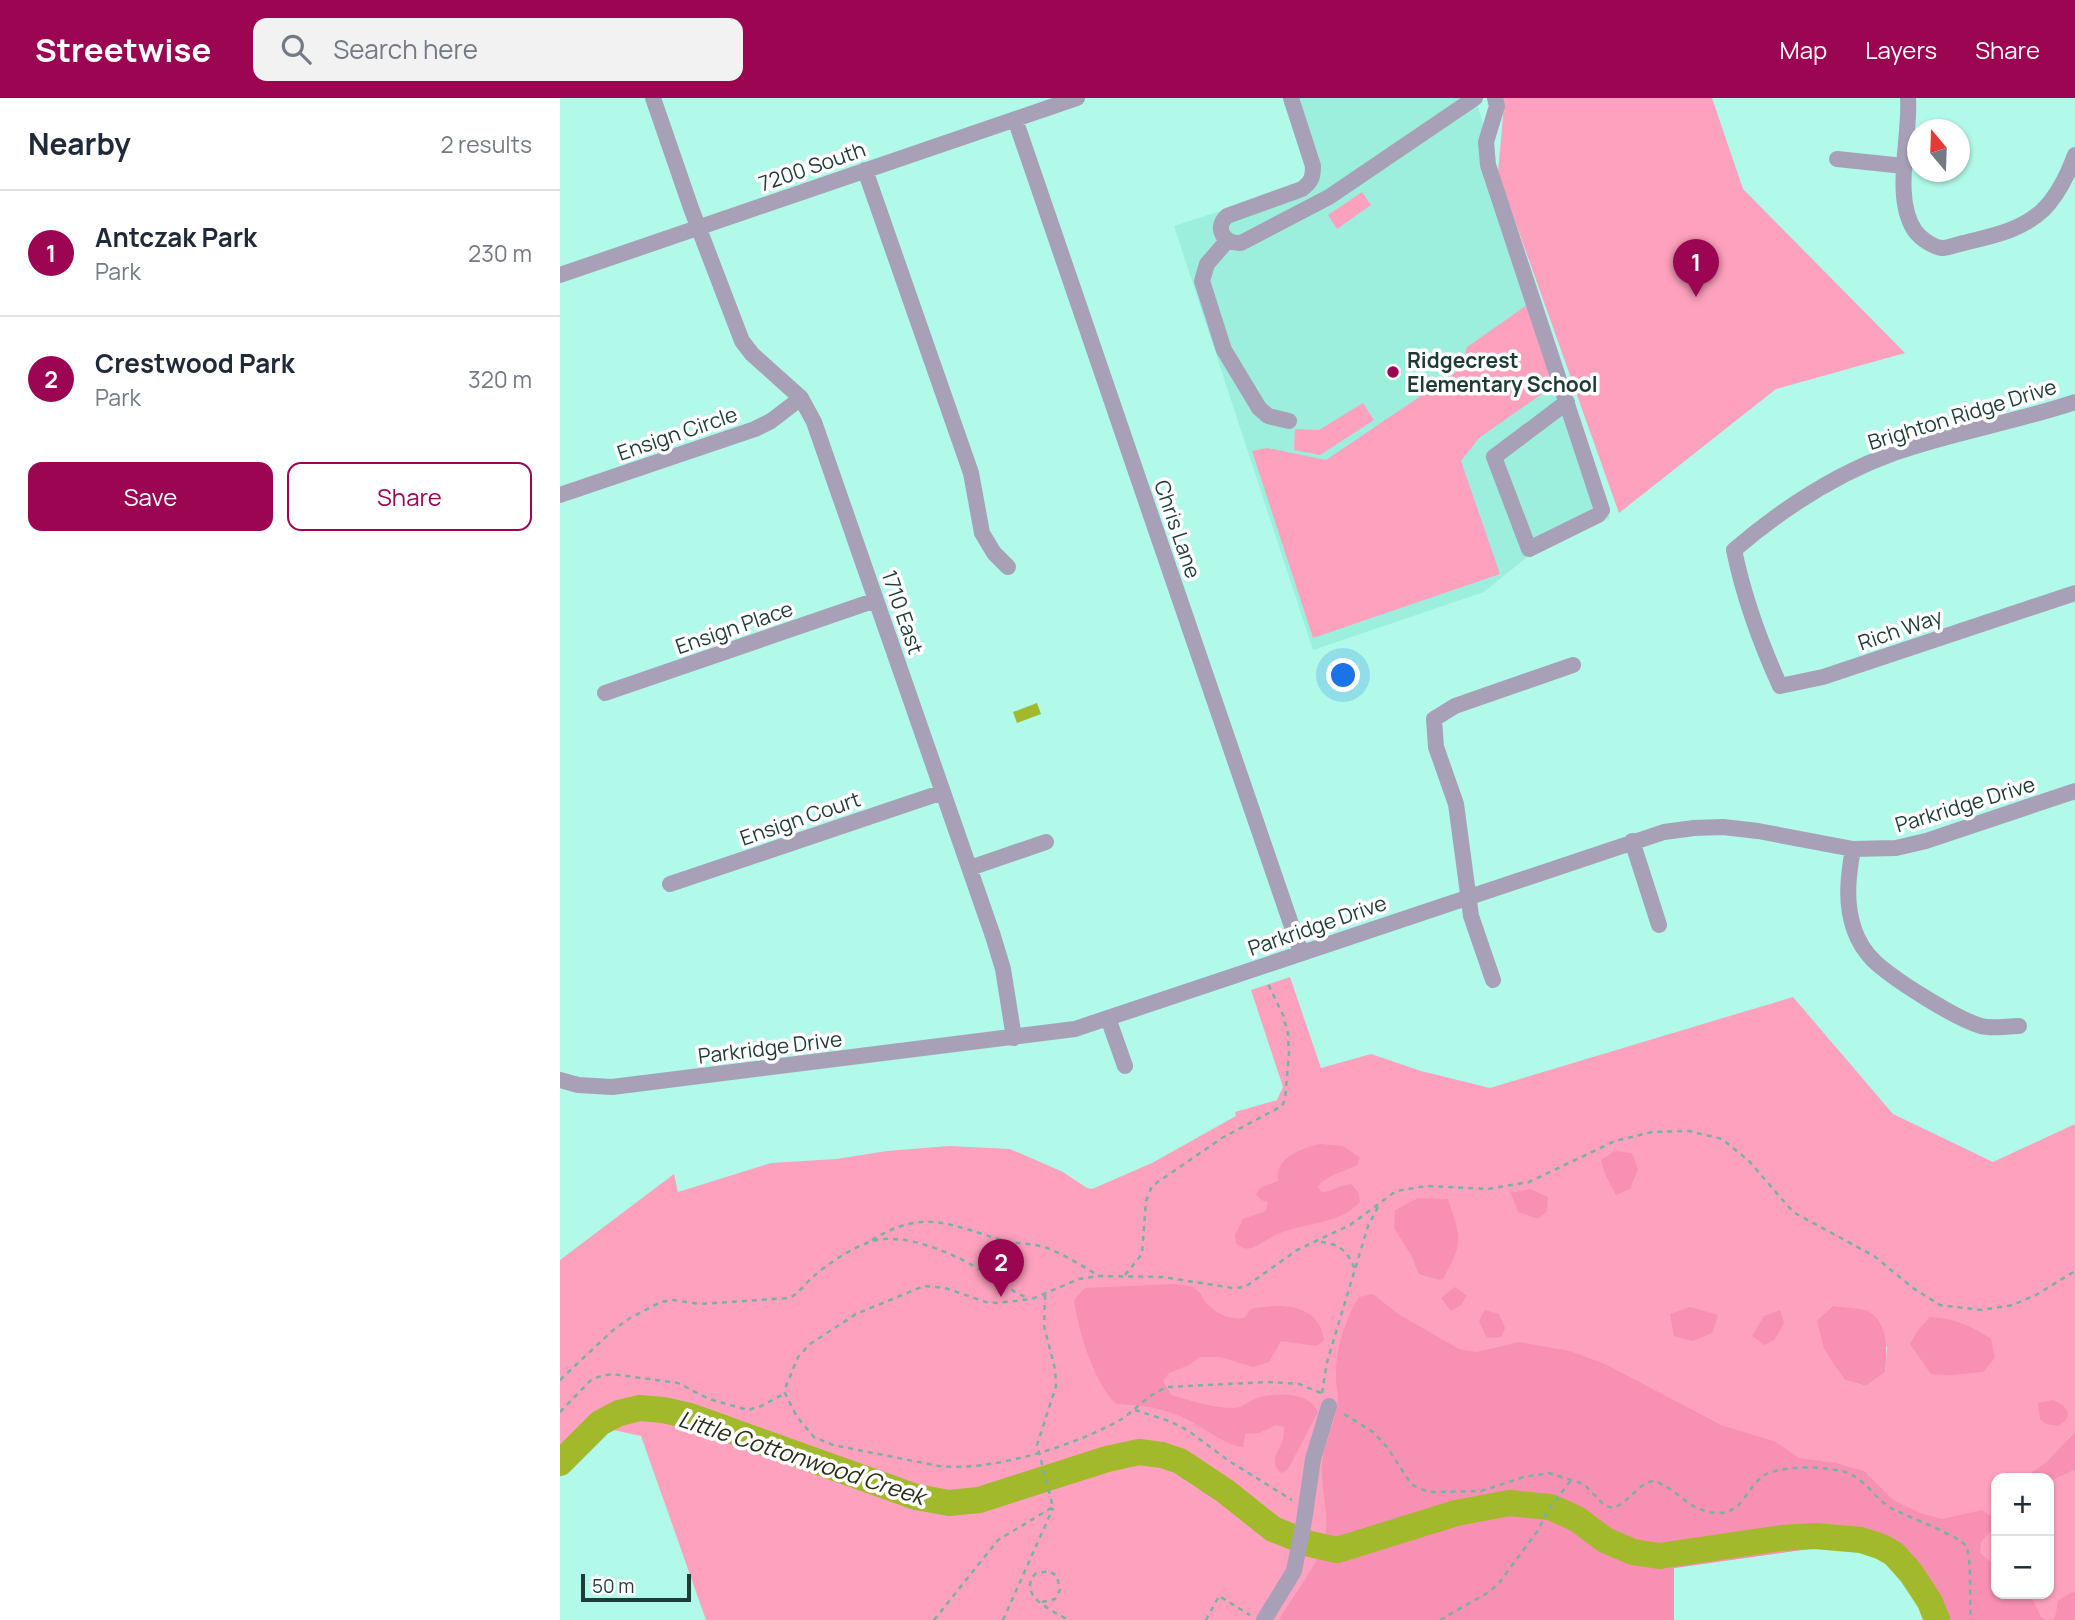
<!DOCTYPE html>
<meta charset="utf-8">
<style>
:root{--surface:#fff;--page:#f2f2f3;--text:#1f2937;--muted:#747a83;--line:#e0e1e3;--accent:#9c0552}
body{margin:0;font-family:Manrope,sans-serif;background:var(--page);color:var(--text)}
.controls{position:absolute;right:21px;bottom:21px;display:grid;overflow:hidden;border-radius:14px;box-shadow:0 2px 5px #0004}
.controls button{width:63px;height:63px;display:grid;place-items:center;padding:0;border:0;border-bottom:2px solid var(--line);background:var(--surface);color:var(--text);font:35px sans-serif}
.compass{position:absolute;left:1347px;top:21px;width:63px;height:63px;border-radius:50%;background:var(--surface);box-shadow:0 2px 5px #0004;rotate:341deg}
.scale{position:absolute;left:21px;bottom:18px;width:110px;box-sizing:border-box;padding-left:7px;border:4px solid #1e3b35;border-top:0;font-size:19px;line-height:24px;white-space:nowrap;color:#1e3b35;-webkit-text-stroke:5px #fff;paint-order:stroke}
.you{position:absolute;left:784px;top:578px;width:24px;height:24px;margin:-18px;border:5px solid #fff;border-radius:50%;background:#1a73e8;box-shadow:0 0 0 10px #1a73e833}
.badge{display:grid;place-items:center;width:46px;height:46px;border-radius:50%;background:var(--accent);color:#fff;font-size:23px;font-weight:700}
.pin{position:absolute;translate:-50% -58px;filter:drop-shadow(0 2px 4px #0008)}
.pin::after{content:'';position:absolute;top:37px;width:24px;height:21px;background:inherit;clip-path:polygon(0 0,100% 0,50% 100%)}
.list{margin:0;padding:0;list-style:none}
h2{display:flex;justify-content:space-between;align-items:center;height:91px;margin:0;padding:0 28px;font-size:30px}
h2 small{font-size:23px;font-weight:400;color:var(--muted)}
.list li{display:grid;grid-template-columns:46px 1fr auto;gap:21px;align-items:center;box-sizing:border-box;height:126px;padding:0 28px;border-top:2px solid var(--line)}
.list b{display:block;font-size:26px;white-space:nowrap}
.list p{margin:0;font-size:23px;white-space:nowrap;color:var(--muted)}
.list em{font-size:23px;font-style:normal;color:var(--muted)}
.actions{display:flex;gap:14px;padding:21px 28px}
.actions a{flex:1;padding:16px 0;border:2px solid var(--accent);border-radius:14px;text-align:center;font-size:24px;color:var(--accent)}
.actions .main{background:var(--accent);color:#fff}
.icon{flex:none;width:38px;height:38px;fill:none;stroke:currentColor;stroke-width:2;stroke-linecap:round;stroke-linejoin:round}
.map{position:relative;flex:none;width:1515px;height:1522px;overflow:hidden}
header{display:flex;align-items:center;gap:42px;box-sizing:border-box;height:98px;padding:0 35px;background:var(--accent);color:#fff}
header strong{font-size:33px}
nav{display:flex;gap:38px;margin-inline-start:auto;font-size:24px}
.search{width:490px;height:63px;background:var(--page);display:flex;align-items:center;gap:18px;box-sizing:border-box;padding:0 24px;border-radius:14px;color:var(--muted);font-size:26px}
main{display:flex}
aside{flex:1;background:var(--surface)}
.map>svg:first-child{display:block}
</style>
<header>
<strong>Streetwise</strong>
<div class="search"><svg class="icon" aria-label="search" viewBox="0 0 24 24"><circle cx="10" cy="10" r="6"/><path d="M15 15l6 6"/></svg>Search here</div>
<nav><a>Map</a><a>Layers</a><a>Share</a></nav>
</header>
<main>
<aside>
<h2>Nearby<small>2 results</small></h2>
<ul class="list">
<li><span class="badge">1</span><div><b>Antczak Park</b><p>Park</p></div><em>230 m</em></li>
<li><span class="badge">2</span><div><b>Crestwood Park</b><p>Park</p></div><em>320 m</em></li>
</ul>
<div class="actions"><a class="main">Save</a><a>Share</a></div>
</aside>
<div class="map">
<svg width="1515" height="1522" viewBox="0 0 1515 1522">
<rect width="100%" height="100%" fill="#b1f9e9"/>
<path fill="#9cefdd" d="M723,0H915L1050,420L972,455L924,494L753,552L614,128L750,84Z"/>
<path fill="#fea1be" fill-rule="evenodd" d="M942,0H1152L1183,91L1345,255L1216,291L1059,415L938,75L944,7Z
M802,94L811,107L777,131L768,117Z
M967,207L993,288L919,340L901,363L940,476L753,540L692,353L707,350L766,362L902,270L907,249Z
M803,305L814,322L760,357L734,352L735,331L759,332Z
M730,879L761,970L811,956L861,973L930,990L1233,899L1333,1016L1433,1064L1515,1026V1334L1486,1364L1463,1380H1436V1496H1489V1385L1491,1382L1515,1372V1522H1370L1319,1452L1256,1450L1114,1470V1522H146L81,1338L49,1331L0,1379V1162L114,1076L118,1094L211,1065L276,1061L327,1053L389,1048L450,1051L503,1074L527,1090L532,1091L592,1065L676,1018L675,1014L717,1002L723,989L691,892ZM835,1130L878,1182L858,1176L852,1159ZM1327,1249L1325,1274L1306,1288L1285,1282L1264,1251Z"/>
<path fill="#f790b2" d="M761,1046L783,1048L800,1060L797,1067C784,1074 767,1077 758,1088L761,1094C772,1094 779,1087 791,1086L798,1094L800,1104C780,1126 746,1125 720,1135C711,1138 697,1149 691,1150C685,1152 680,1148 676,1145L675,1137L683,1121L706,1113L708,1104L701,1102L696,1096L700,1090L718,1083C714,1059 743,1050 761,1046Z
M1054,1053L1072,1055L1078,1071L1070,1091L1056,1097L1045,1076L1041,1062Z
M970,1091L988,1099L987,1113L978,1121L958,1114L951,1095Z
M858,1100L888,1101C901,1141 904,1143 883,1181L878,1182L858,1176L852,1159L834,1130L835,1112Z
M615,1186C620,1187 627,1187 632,1189C641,1193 642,1200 647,1206C657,1216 670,1222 684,1220L691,1211C720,1205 759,1205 764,1242L757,1248L721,1243L709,1264L693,1269L660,1259H640L629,1267L609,1275L603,1283L611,1297C632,1303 652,1310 675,1310C683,1309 687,1304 695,1301C714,1294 749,1293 758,1314L728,1371L721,1375C708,1363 719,1354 723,1341C724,1339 724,1331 724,1329L716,1327L699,1335L685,1336L683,1349C664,1347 647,1331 630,1323C602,1309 587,1308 556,1306C534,1285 518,1232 514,1202L525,1190Z
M895,1189L907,1198L901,1207L891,1213L881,1200Z
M813,1196L838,1216L899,1251L917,1254L959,1244L1010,1253L1045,1266L1161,1327L1216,1344L1239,1360L1275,1365L1304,1373L1333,1402L1360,1415L1382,1421L1422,1412L1431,1418L1433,1430L1421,1444L1420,1455L1436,1468V1496H1470L1481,1519L1486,1522H1370L1319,1452L1256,1450L1114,1470V1522H719C733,1497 764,1461 766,1433C768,1414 762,1393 762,1374C761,1348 776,1327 778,1301C778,1294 776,1287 776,1280C775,1253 785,1221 799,1199Z
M1273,1208C1283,1210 1298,1209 1307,1213C1329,1223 1327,1254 1325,1274L1306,1288L1285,1282L1273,1265L1264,1251L1257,1223Z
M1130,1209L1158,1217L1152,1235L1133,1243L1114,1238L1110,1216Z
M925,1212L939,1216L945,1230L941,1239L927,1240L919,1223Z
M1220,1212L1224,1225L1214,1242L1204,1247L1192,1238L1204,1218Z
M1370,1219C1394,1220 1411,1228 1431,1241L1435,1260L1423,1274L1391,1277L1371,1276L1350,1246L1358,1232Z
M1493,1302L1503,1307L1508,1315L1506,1322L1498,1328L1486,1326L1480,1321L1478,1305Z
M1515,1334V1372L1492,1382L1489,1385V1380H1463L1486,1364Z
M1512,1494L1515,1495V1522H1493L1495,1520L1498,1503Z"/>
<path fill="#a1b92b" d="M477,605L481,616L457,625L453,614Z"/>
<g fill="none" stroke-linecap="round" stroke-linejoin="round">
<path stroke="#a1b92b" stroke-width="26" d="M0,1365L40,1325L59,1315L80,1310L103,1312L130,1318L356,1399L389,1405L419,1402L547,1361L579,1354L602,1357L620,1363L665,1393L713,1431L750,1446L777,1452L896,1415L949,1405L990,1409L1017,1421L1045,1442L1073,1454L1099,1458L1221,1440L1255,1438L1301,1442L1322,1449L1334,1456L1351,1475L1370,1504L1377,1522"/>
<path stroke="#79b1a4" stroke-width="2.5" stroke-dasharray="5 5" stroke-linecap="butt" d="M312,1142C365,1109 392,1128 445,1143C459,1146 474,1145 487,1150C505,1157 523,1168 539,1178
M761,1144C780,1146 790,1155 795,1173
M565,1177L582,1156L586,1103L592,1088L662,1040L722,1008L725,1001L729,956L728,936L723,917L707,884
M0,1282L52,1233L70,1220L101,1204L113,1202L140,1206L229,1200C240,1195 244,1186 253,1179C267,1166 289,1152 307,1145C342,1130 402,1159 432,1179C444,1186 455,1196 469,1200
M761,1295L739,1286L709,1284L609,1289C590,1294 576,1312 560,1322C514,1348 431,1374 379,1368L273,1347L254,1339L237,1319L225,1295L226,1288L238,1259L250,1246L296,1216L364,1188L385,1190L426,1204L437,1205L472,1201L519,1181L539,1178L603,1179L673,1190L685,1189L737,1152L790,1127L836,1093L867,1088L928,1091L969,1084L1055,1043L1092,1034L1129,1033L1162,1041L1189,1063L1233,1114L1314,1158L1353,1190L1380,1207L1421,1212L1453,1207L1476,1197L1515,1173
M762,1295L767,1264L808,1128L820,1105
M575,1312L609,1323L629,1333L669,1363L732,1402
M0,1314L30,1283L38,1279L52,1276L118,1285L149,1301L188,1312L201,1308L224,1296
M784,1316L813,1334L827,1349L851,1386L863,1392L874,1394L921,1393L964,1379L989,1375L1024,1386L1044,1407L1052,1410C1069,1406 1075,1387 1093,1383C1118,1389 1126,1414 1159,1415C1186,1415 1188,1381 1211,1374C1233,1368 1263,1368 1285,1374C1307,1381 1315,1403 1335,1412C1348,1419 1400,1438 1406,1448C1412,1460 1409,1505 1411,1522
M482,1504L495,1501L500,1492L497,1478L489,1473L475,1476C457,1498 492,1512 508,1522
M374,1522L438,1442L493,1409L477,1347L496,1288L495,1271L484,1228L485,1197
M443,1522L493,1410
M646,1522L659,1498L690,1517
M880,1522L929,1494L939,1485L979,1431L987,1413L1012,1381"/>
<path stroke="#a7a0b7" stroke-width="16" d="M93,0L131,110L182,243L192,256L241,300L254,324L433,838L443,871L454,940
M731,0L753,68C753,80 751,84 742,91L667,118C653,131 665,146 681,145L769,99L915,0
M935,0L937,8L926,44L928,67L1042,412L1038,417L969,451L934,359L1007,304
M1348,0C1351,39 1332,99 1355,133C1361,141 1373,149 1382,150C1389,150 1397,146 1404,145C1431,138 1461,133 1483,112C1498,97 1508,76 1515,57
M455,21L741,855
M1277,61L1344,68
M305,72L411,375L422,435L434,455L448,469
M667,143L647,166L642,183L664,252L699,310L708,318L729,323
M0,177L517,0
M1515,304C1456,324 1393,334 1334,355C1275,376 1222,411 1174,452C1184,500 1200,544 1220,588L1263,579L1515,495
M0,397L195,331L211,323L241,300
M45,595L316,502
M1072,743L1099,827
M1293,751C1288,778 1285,805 1294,831C1298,843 1305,854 1314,863C1333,881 1396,921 1421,928C1432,931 1447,928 1459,928
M410,770L486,744
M110,786L383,694
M933,882L911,818L896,706L876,649L874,621L895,608L1013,567
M548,920L565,968
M0,982L18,987L52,989L515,931L1104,734L1134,730L1163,729L1198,733L1293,751L1336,750L1366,743L1515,693
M704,1522L734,1473L744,1423L753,1361L769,1308"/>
</g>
<circle fill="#9c0552" stroke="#fff" stroke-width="2.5" cx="833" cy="274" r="7"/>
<g text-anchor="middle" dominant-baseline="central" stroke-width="7" stroke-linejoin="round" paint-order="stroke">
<g font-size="21" fill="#1e3b35" stroke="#fff">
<text transform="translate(252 68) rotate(-19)">7200 South</text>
<text transform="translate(1402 316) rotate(-17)">Brighton Ridge Drive</text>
<text transform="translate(117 335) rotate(-19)">Ensign Circle</text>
<text transform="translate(618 431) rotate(71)">Chris Lane</text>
<text transform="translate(343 514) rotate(71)">1710 East</text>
<text transform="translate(174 529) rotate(-19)">Ensign Place</text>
<text transform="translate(1340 531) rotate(-19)">Rich Way</text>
<text transform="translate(1405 706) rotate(-17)">Parkridge Drive</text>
<text transform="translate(240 720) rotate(-19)">Ensign Court</text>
<text transform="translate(757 827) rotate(-19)">Parkridge Drive</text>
<text transform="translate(210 949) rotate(-7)">Parkridge Drive</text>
</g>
<g font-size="21" font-weight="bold" fill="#1e3b35" stroke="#fff" text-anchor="start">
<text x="847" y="262">Ridgecrest<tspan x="847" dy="24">Elementary School</tspan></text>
</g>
<g font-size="23" font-style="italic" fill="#282d17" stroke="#fff">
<text transform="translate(242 1359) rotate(18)">Little Cottonwood Creek</text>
</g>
</g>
</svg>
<div class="controls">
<button>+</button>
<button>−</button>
</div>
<svg class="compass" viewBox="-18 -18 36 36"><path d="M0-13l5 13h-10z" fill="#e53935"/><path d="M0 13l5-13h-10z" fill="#747a83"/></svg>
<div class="scale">50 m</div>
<div class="you"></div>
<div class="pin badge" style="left:1136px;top:199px">1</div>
<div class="pin badge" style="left:441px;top:1199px">2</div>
</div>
</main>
